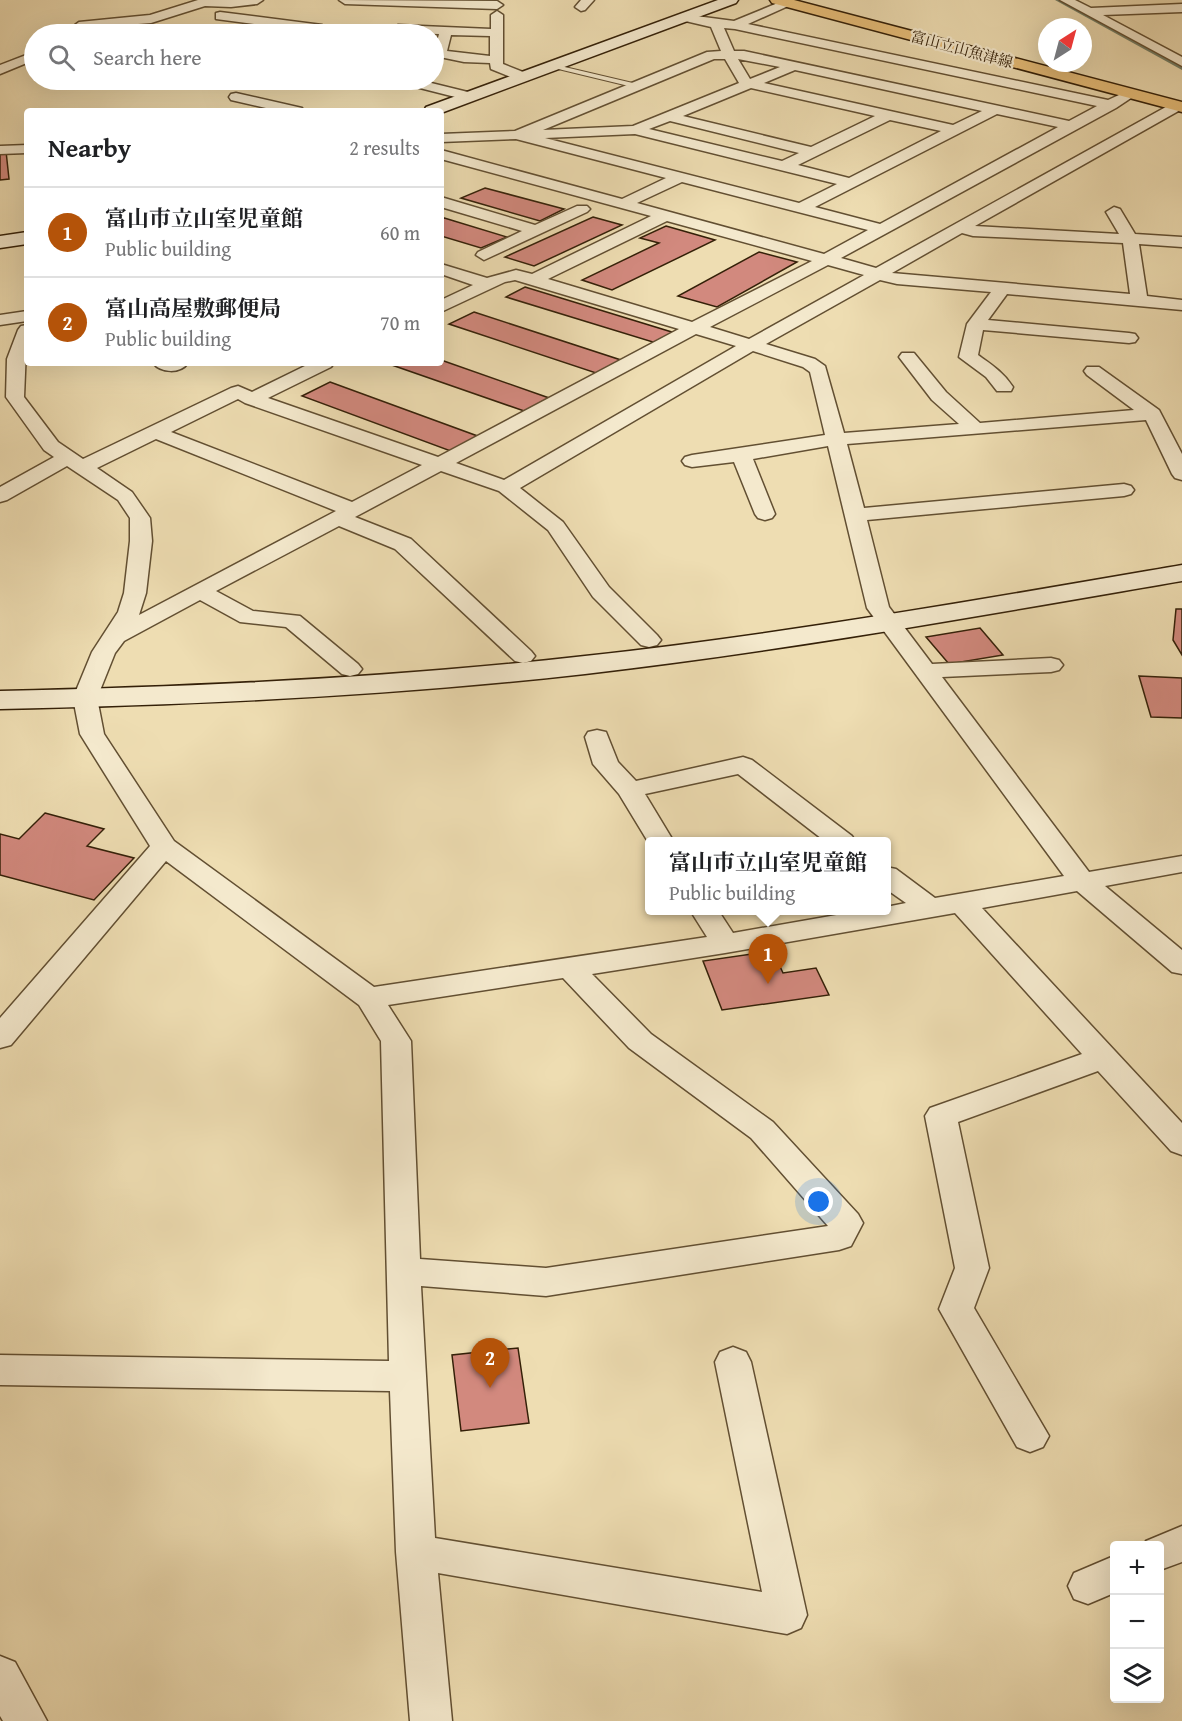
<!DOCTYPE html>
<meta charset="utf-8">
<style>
:root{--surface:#fff;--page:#f6f6f6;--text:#202124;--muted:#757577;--line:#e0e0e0;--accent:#b45309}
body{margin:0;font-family:"Gentium Book Plus","Noto Serif JP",serif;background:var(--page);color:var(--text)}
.controls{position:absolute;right:18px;bottom:18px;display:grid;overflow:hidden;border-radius:6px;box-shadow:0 6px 24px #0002}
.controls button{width:54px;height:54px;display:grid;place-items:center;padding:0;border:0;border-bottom:2px solid var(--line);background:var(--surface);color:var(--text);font:30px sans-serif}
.compass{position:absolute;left:1038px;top:18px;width:54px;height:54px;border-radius:50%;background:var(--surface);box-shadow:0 6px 24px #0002;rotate:36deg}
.you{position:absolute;left:819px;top:1202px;width:21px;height:21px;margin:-15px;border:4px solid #fff;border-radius:50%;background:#1a73e8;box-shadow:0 0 0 9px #1a73e833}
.badge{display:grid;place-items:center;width:39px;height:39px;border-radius:50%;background:var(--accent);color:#fff;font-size:20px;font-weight:700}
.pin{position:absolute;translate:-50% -50px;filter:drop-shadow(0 2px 3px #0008)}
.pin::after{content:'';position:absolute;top:32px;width:21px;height:18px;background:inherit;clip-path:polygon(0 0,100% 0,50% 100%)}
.popup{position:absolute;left:645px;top:837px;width:246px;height:78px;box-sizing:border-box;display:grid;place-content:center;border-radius:6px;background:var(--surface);filter:drop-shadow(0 2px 4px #0005);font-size:20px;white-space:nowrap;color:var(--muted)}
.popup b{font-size:22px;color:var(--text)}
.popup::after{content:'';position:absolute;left:50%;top:100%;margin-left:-12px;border:12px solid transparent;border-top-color:var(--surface)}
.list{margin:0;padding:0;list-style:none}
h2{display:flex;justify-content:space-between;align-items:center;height:78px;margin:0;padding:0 24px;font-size:26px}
h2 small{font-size:20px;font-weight:400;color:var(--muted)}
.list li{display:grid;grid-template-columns:39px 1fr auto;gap:18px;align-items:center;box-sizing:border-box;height:90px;padding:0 24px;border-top:2px solid var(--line)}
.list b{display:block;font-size:22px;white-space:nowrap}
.list p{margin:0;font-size:20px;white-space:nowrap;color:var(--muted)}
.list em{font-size:20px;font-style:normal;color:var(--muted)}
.icon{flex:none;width:33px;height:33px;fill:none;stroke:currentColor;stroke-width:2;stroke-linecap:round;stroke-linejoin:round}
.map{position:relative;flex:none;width:1182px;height:1721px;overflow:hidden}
.search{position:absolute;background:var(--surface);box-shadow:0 6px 24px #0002;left:24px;top:24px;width:420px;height:66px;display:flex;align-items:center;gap:15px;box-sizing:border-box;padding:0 21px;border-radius:33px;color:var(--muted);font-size:22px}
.panel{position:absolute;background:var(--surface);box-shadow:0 6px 24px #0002;left:24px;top:108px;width:420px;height:258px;border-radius:6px}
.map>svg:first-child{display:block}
</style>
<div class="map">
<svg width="1182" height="1721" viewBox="0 0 1182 1721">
<rect width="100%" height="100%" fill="#eeddb2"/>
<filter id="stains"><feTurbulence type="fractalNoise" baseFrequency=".00333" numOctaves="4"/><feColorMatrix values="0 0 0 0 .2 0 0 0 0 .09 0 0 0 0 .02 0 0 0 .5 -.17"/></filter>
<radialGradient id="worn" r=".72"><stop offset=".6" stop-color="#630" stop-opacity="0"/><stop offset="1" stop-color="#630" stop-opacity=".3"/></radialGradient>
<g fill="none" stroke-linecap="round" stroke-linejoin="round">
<path fill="#717e68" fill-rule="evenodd" d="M1055,0H1060L1182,67V70Z"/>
</g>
<path fill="#d2897e" stroke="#342008" stroke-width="1.5" d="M6,151L9,179L0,180V152Z
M485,188L564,209L540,221L461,198Z
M441,217L507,237L481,248L441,236Z
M593,217L622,225L534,266L505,257Z
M666,226L715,240L612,290L582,280L659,243L640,238Z
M759,252L797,262L717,307L678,296Z
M525,287L675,333L656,343L506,297Z
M474,312L624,361L599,374L449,324Z
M441,360L552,399L527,412L386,363H441Z
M330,382L483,438L456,453L302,396Z
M1176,609H1182V655L1173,640Z
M980,628L1003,655L949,664L926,637Z
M1139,676L1182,678V718L1151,717Z
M45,813L104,829L87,846L134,858L94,900L0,875V834L19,839Z
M773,951L783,973L816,968L829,995L722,1010L703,961Z
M518,1348L529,1423L461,1431L452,1355Z"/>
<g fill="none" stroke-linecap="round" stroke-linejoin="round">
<g stroke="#624f32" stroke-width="2">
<path id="lane" d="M552,64L637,84L640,86L637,88L550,67Z"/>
</g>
<g stroke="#624f32" stroke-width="3">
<path id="street" d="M198,0H263L257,4L231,7L205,6L151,23L86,28L77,34H63L79,22L150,15Z
M339,0L497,1L503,5L497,9L345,4Z
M581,0H594L585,10L581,11L575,7Z
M785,0H791L795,3L748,24L1108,100L1130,90L1137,94L1116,108L841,258L876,268L1173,103H1182V109L975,226L1119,234L1106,212L1114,207L1120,209L1135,234L1182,237V247L1139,244L1147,296L1182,300V310L1007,294L988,320L1129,333L1135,334L1138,338L1135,342L1129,343L983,330L978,355C992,365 1003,372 1013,387L1011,391H997L986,377L959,357L967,324L991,292L897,284L880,280L766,344L815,359L825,366L844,433L959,424L932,400L899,357L902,353H914L946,392L980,423L1134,410L1087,375L1084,371L1087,367H1099L1159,410L1182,454V480L1175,478L1172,474L1146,420L847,444L864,508L1124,484L1131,486L1134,490L1131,494L1124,496L867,520L889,607L932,664L1051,658L1059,660L1063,665L1059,670L1051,672L942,677L1089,872L1182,856V872L1105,886L1182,950V974L1172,972L1077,891L982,908L1182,1123V1155L1171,1151L1098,1071L958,1122L989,1268L974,1308L1049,1436L1043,1447L1030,1452L1017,1447L939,1309L955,1268L925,1116L930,1108L1082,1054L955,913L725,953L592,974L651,1034L773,1122L858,1214L863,1223L851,1246L839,1250L546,1296L421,1286L435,1538L762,1592L715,1362L720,1352L733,1347L746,1352L751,1362L807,1615L801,1628L787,1634L438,1573L452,1721H410L396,1552L390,1391L0,1385V1355L389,1361L381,1041L359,1005L166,861L11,1045L0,1048V1018L150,846L80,734L73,698L92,652L118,612L124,593L130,541V518L118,500L67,466L7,500L0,502V487L54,457L44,450L6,397L7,359L18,330L21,326L27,325L24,397L58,442L83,459L231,388L238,386L252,392L311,363H334L331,367L268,398L438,457L679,329L515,280L505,282L441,312V300L473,285L441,274V264L487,278L516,270L532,274L651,216L441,159V150L622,199L666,178L516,139L441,142V134L515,131L707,52L721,51L711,27L681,20V14L734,21ZM724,28L735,29L1097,106L1069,121L744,51H734ZM714,59H725L739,83L633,126L543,130ZM738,59L780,67L750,79ZM795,70L982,111L953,125L764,83ZM751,88L875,116L811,147L683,116ZM997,114L1058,127L880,224L815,207ZM890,120L941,131L849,178L798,165ZM670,121L799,153L782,161L649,129ZM635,134L837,184L799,203L545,138ZM682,182L868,230L824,254L637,203ZM667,221L812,261L692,322L548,279ZM962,233L973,236L1123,243L1130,294L892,273ZM828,265L864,275L749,339L710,327ZM696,334L736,346L504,480L456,463ZM753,351L803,367L810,372L825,435L692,455L685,457L682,461L685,465L692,467L734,462L755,514L758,518L765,520L772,518L775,514L753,459L828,446L867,608L1064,876L935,898L896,869L886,867V889L906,903L886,907V910H865L733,933L718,910H690L707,937L374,987L174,841L104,734L97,698L115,653L124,641L200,600L240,622L286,627L342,674L350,676L358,674L362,669L358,664L300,616L253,611L216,591L339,526L395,549L515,661L523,663L531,661L535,656L531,651L411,539L355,517L441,471L499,491L548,530L593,597L641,645L649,647L657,645L661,640L657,635L609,587L563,522L520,488ZM238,399L245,403L422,465L352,502L171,432ZM156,439L336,511L139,615L146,593L152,541L150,518L132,492L97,468ZM563,978L629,1048L751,1138L828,1226L546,1268L420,1259L411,1041L388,1005Z
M1060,0H1075L1091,8L1182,4V12L1103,15L1182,57V66Z
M497,11L503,15V64L528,74L530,77L528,80H518L491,69L490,63L464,62L435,56L434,53L439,34L398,33L392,29L398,25L491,29V15ZM451,35L490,36V56L447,51Z
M220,12L322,25L328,29L322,33L216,19V13Z
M34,52V60L0,74V65Z
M398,80H419L476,94L478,97L471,101L400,83Z
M236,93L302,108L304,111H279L231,100L229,97L231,94Z
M27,145V153L0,154V146Z
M441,197L535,225L577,206H587L590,209L587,212L484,260L476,255L478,252L522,231L441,207Z
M27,311V321L0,325V315Z
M153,363H188C180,374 161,373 153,363Z
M597,730L606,732L618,762L636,781L743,757L752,760L852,836L856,842H826L738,774L645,794L674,842H650V845L619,794L593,764L585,737L588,732Z
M1182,1526V1562L1160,1570V1546H1144L1146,1541Z
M1114,1556V1593L1088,1604L1074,1599L1068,1586L1074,1573Z
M0,1656L15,1662L47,1721H3L0,1716Z"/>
</g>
<g stroke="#342008" stroke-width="3">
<path id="secondary" d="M718,0H738L736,3L441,113V111H424L426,107Z
M27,232V244L0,248V236Z
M1182,565V581C984,615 785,651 585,674C391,696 195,705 0,709V691C195,687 391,678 585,656C785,634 984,599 1182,565Z"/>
</g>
<g stroke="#342008" stroke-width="3">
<path id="primary" d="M770,0H794L1182,102V112L772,3Z"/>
</g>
<use href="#lane" fill="#f4e9cd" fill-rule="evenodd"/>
<use href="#street" fill="#f4e9cd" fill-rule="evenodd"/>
<use href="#secondary" fill="#f4e9cd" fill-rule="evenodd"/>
<use href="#primary" fill="#e7be79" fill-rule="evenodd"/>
</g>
<g text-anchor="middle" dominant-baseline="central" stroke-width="4.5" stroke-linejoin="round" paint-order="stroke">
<g font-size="15" fill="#342008" stroke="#f4e9cd">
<text transform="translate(962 49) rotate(15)">富山立山魚津線</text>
</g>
</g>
<rect width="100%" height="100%" filter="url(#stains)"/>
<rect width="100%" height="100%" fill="url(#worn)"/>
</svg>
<div class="controls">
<button>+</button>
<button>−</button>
<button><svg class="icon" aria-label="layers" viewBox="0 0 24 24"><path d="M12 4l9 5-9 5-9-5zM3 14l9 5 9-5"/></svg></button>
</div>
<svg class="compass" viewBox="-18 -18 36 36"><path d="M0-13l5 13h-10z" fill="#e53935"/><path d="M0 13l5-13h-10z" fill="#757577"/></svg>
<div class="you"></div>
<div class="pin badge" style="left:768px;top:984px">1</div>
<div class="popup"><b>富山市立山室児童館</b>Public building</div>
<div class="pin badge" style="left:490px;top:1388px">2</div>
<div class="search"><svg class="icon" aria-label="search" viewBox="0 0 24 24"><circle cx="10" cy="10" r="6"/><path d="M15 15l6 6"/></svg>Search here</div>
<section class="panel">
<h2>Nearby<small>2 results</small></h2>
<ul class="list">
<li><span class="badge">1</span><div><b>富山市立山室児童館</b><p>Public building</p></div><em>60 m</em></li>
<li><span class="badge">2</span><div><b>富山高屋敷郵便局</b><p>Public building</p></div><em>70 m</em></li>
</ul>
</section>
</div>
